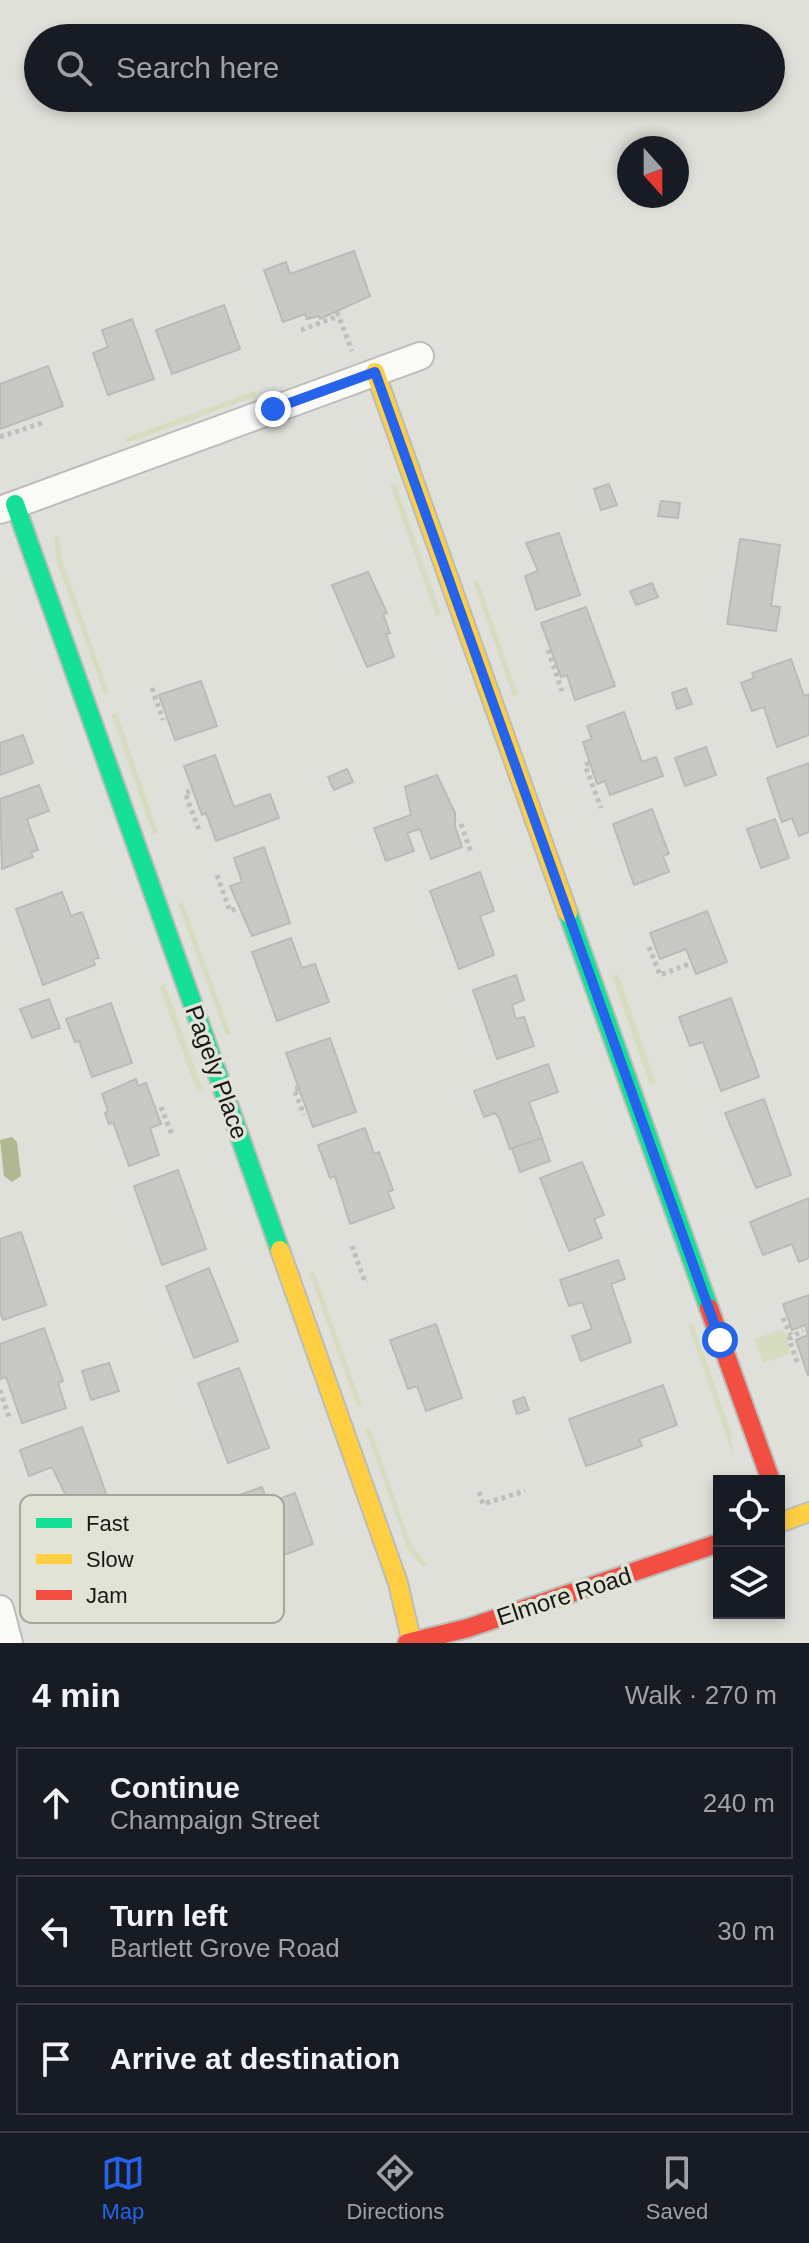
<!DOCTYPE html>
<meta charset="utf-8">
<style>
:root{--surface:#171b24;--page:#242831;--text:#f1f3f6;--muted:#9ea1a6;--line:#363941;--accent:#2563eb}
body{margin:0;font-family:Helvetica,sans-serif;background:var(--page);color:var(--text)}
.controls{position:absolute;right:24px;bottom:24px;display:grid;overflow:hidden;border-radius:0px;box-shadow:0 4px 12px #0003}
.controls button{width:72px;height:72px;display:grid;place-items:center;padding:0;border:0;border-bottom:2px solid var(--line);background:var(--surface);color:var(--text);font:40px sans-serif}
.compass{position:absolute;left:617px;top:136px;width:72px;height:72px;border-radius:50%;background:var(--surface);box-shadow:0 4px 12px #0003;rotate:159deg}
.stop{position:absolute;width:24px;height:24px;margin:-18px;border:6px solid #2563eb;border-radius:50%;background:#fff}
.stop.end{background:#2563eb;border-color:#fff;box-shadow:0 2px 8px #0008}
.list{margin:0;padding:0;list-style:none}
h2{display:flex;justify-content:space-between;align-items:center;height:104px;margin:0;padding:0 32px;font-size:34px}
h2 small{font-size:26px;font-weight:400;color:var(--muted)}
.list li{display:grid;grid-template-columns:52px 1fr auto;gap:24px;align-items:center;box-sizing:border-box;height:112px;margin:0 16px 16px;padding:0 16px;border:2px solid var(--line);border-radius:0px}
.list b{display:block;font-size:30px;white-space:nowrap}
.list p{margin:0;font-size:26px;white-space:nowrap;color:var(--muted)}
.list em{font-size:26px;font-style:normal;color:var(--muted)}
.icon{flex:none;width:44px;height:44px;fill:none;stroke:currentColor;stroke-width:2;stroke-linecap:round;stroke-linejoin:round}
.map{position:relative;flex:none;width:809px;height:1643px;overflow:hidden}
.search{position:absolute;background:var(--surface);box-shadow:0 4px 12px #0003;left:24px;right:24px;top:24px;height:88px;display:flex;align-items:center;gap:20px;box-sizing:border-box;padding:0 28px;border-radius:44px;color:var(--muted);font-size:30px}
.sheet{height:488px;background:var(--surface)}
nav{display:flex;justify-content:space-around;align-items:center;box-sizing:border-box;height:112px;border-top:2px solid var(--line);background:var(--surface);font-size:22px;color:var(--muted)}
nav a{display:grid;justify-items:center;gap:4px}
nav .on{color:var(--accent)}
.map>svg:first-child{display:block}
</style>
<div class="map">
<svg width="809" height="1643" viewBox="0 0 809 1643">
<rect width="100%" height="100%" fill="#dfe0d9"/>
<path fill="#d6dcc0" d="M255,391L257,396L127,443L125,438Z
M396,484L441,613L436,616L390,485Z
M54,536H59L62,559L109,693L104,694L56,560Z
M478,580L518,694L513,696L473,582Z
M117,713L158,832L153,835L111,714Z
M183,902L231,1034L226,1036L178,904Z
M618,974L656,1083L650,1085L612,976Z
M165,984L203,1090L197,1092L159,986Z
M314,1271L362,1405L357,1407L309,1273Z
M693,1323L731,1432L733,1456L688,1325Z
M782,1329L787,1334L789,1354L763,1363L754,1339Z
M370,1427L411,1544L427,1564L424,1568L408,1550L365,1429Z"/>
<path fill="#afb890" d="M12,1137L17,1142L21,1176L12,1182L4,1176L0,1140Z"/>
<path fill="#c8c9c4" stroke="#babbb5" stroke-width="2" d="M354,251L370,296L320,319L319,316L307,319L305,314L283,322L264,270L286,262L290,274Z
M224,305L240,349L172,374L156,330Z
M132,319L154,379L108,395L93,353L108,347L102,330Z
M48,366L63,406L0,429V384Z
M609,484L617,505L601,510L594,489Z
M661,501L680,503L678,518L658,516Z
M559,533L580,595L536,610L525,576L538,571L526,543Z
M740,539L780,545L771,606L780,607L776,631L727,624Z
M368,572L387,613L383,614L390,633L386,634L394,657L367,667L332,585Z
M652,583L658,597L636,605L630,591Z
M586,607L615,686L575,700L567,675L561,677L541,623Z
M791,659L804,696L809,694V735L777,747L764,707L752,711L741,683L754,678L752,673Z
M201,681L217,726L175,740L159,695Z
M686,688L692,704L677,709L672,693Z
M624,712L642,762L656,757L663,776L610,795L605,781L597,784L583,742L592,739L587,726Z
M23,735L33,763L0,775V743Z
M706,747L716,775L685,786L675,758Z
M215,755L234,807L270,794L279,818L216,841L206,813L202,815L184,766Z
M809,763V832L799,836L792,818L782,822L767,778Z
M347,769L353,782L334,790L328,777Z
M437,775L455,813V826L462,847L431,859L420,829L407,833L414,851L386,861L374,828L411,815L405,787Z
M39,785L49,811L27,819L38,850L31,852L33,857L2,869L0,799Z
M652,809L669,854L663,856L669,872L634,885L613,824Z
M775,819L789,858L761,868L747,829Z
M264,847L290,923L252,936L230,886L242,882L234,858Z
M480,872L494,911L480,916L494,955L459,969L430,891Z
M62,892L71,916L82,912L99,958L93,959L95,965L43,985L16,909Z
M707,911L727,962L696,974L686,949L660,959L650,933Z
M291,938L302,968L315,964L329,1002L277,1021L252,952Z
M516,975L524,1000L512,1005L516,1019L524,1017L534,1046L497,1059L473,990Z
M731,998L759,1077L721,1091L703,1042L690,1046L679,1017Z
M49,999L60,1028L32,1038L20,1009Z
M111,1003L132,1063L92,1077L79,1041L75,1042L66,1019Z
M330,1038L356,1112L313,1127L286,1053Z
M548,1064L558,1092L529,1102L542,1138L510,1149L499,1118L495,1113L484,1117L474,1091Z
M136,1079L138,1086L146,1083L161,1124L150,1128L159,1155L129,1166L113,1122L109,1124L105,1113L108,1111L102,1094Z
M764,1099L791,1175L756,1188L725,1113Z
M365,1128L374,1154L379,1152L393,1190L388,1192L394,1208L350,1224L335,1176L330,1178L318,1145Z
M542,1138L550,1161L520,1172L512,1148Z
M582,1162L604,1215L594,1219L602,1238L569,1251L540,1178Z
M178,1170L206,1249L162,1265L134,1186Z
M809,1198V1258L799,1262L792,1244L763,1255L750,1222Z
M21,1232L46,1305L3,1320L0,1311V1239Z
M618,1260L625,1279L611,1284L631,1342L581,1361L572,1336L592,1329L582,1302L569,1306L560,1280Z
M209,1268L238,1341L194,1358L166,1286Z
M809,1295V1375H808L796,1340L808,1335L805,1325L792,1330L783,1304Z
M436,1324L462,1398L426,1411L417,1386L408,1389L390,1340Z
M44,1328L63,1381L58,1383L66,1408L22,1423L6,1377L0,1379V1344Z
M109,1363L119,1391L91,1400L82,1371Z
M239,1368L269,1448L228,1463L198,1383Z
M663,1385L677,1425L639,1439L642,1446L586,1466L569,1419Z
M524,1397L529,1410L517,1414L513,1401Z
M82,1427L108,1499L74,1512L52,1467L29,1476L20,1450Z
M262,1487L268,1503L295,1493L313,1544L279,1557L275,1544L207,1569L192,1530L231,1516L225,1500Z"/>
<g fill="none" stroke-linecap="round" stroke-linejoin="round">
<g stroke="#bcbdb8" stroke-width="30">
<path id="street" d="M0,510L420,356
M0,1609L9,1643"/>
</g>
<g stroke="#bcbdb8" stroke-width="22">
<path id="fast" d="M15,504L280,1250
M568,913L709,1308"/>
</g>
<g stroke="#bcbdb8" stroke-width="22">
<path id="slow" d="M375,372L568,913
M280,1250L398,1583L412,1643
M779,1523L809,1512"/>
</g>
<g stroke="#bcbdb8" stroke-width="22">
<path id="jam" d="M709,1308L771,1481
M407,1643L468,1628L719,1543"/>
</g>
<path stroke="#bebfbc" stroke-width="5" stroke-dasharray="4 4" stroke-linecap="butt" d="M337,312L352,351
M301,330L339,316
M0,437L42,423
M548,650L562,691
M152,688L163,720
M589,763L585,765L601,808
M190,791L185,793L199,830
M461,824L471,852
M217,875L230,911L236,909
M649,947L660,975L689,964
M299,1088L294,1089L304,1115
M161,1107L172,1135
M352,1246L365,1282L367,1281
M783,1318L791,1335
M797,1362L789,1339L803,1330
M0,1390L10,1420
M479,1492L483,1504L525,1491
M63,1585L56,1553L73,1545"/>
<use href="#street" stroke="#fafaf9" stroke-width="26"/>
<use href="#fast" stroke="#16e098" stroke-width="18"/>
<use href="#slow" stroke="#ffcf43" stroke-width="18"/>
<use href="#jam" stroke="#f24e42" stroke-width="18"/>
</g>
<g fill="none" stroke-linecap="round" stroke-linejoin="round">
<path stroke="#2563eb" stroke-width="10" d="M273,409L375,372L720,1340"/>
</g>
<g text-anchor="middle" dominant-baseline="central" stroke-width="7" stroke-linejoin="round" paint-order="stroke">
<g font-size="24" fill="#181915" stroke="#e0e3d6">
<text transform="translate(217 1072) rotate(70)">Pagely Place</text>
<text transform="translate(564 1596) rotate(-18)">Elmore Road</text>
</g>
</g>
<rect x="20" y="1495" width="264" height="128" rx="12" fill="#e0e3d6" stroke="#a4a69c" stroke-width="2"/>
<rect x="36" y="1518" width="36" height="10" fill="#16e098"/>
<rect x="36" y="1554" width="36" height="10" fill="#ffcf43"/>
<rect x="36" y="1590" width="36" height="10" fill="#f24e42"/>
<g font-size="22" fill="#181915">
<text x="86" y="1531">Fast</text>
<text x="86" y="1567">Slow</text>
<text x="86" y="1603">Jam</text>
</g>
</svg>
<div class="controls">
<button><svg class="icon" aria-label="locate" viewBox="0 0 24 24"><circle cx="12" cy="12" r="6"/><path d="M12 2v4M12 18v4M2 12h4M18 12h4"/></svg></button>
<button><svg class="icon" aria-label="layers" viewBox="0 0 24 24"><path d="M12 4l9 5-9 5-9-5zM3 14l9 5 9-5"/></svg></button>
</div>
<svg class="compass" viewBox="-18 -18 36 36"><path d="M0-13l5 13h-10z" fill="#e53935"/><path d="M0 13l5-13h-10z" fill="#9ea1a6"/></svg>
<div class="stop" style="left:720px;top:1340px"></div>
<div class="stop end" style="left:273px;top:409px"></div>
<div class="search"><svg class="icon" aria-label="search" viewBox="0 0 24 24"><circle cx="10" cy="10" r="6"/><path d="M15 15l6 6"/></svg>Search here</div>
</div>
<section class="sheet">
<h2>4 min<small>Walk · 270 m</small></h2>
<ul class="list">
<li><svg class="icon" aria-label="ahead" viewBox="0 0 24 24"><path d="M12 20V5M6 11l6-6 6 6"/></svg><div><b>Continue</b><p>Champaign Street</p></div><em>240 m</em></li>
<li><svg class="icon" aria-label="left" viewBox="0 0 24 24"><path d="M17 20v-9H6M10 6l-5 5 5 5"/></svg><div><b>Turn left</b><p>Bartlett Grove Road</p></div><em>30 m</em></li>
<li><svg class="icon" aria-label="arrive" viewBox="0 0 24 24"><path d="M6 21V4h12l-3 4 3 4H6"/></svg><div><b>Arrive at destination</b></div></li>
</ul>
</section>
<nav>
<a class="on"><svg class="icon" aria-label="map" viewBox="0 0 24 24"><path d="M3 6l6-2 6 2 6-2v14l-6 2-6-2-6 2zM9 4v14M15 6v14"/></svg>Map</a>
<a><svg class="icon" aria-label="directions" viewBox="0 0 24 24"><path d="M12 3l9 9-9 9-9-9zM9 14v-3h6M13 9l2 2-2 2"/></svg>Directions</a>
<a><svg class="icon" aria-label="saved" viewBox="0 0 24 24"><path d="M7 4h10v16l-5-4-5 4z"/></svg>Saved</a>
</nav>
